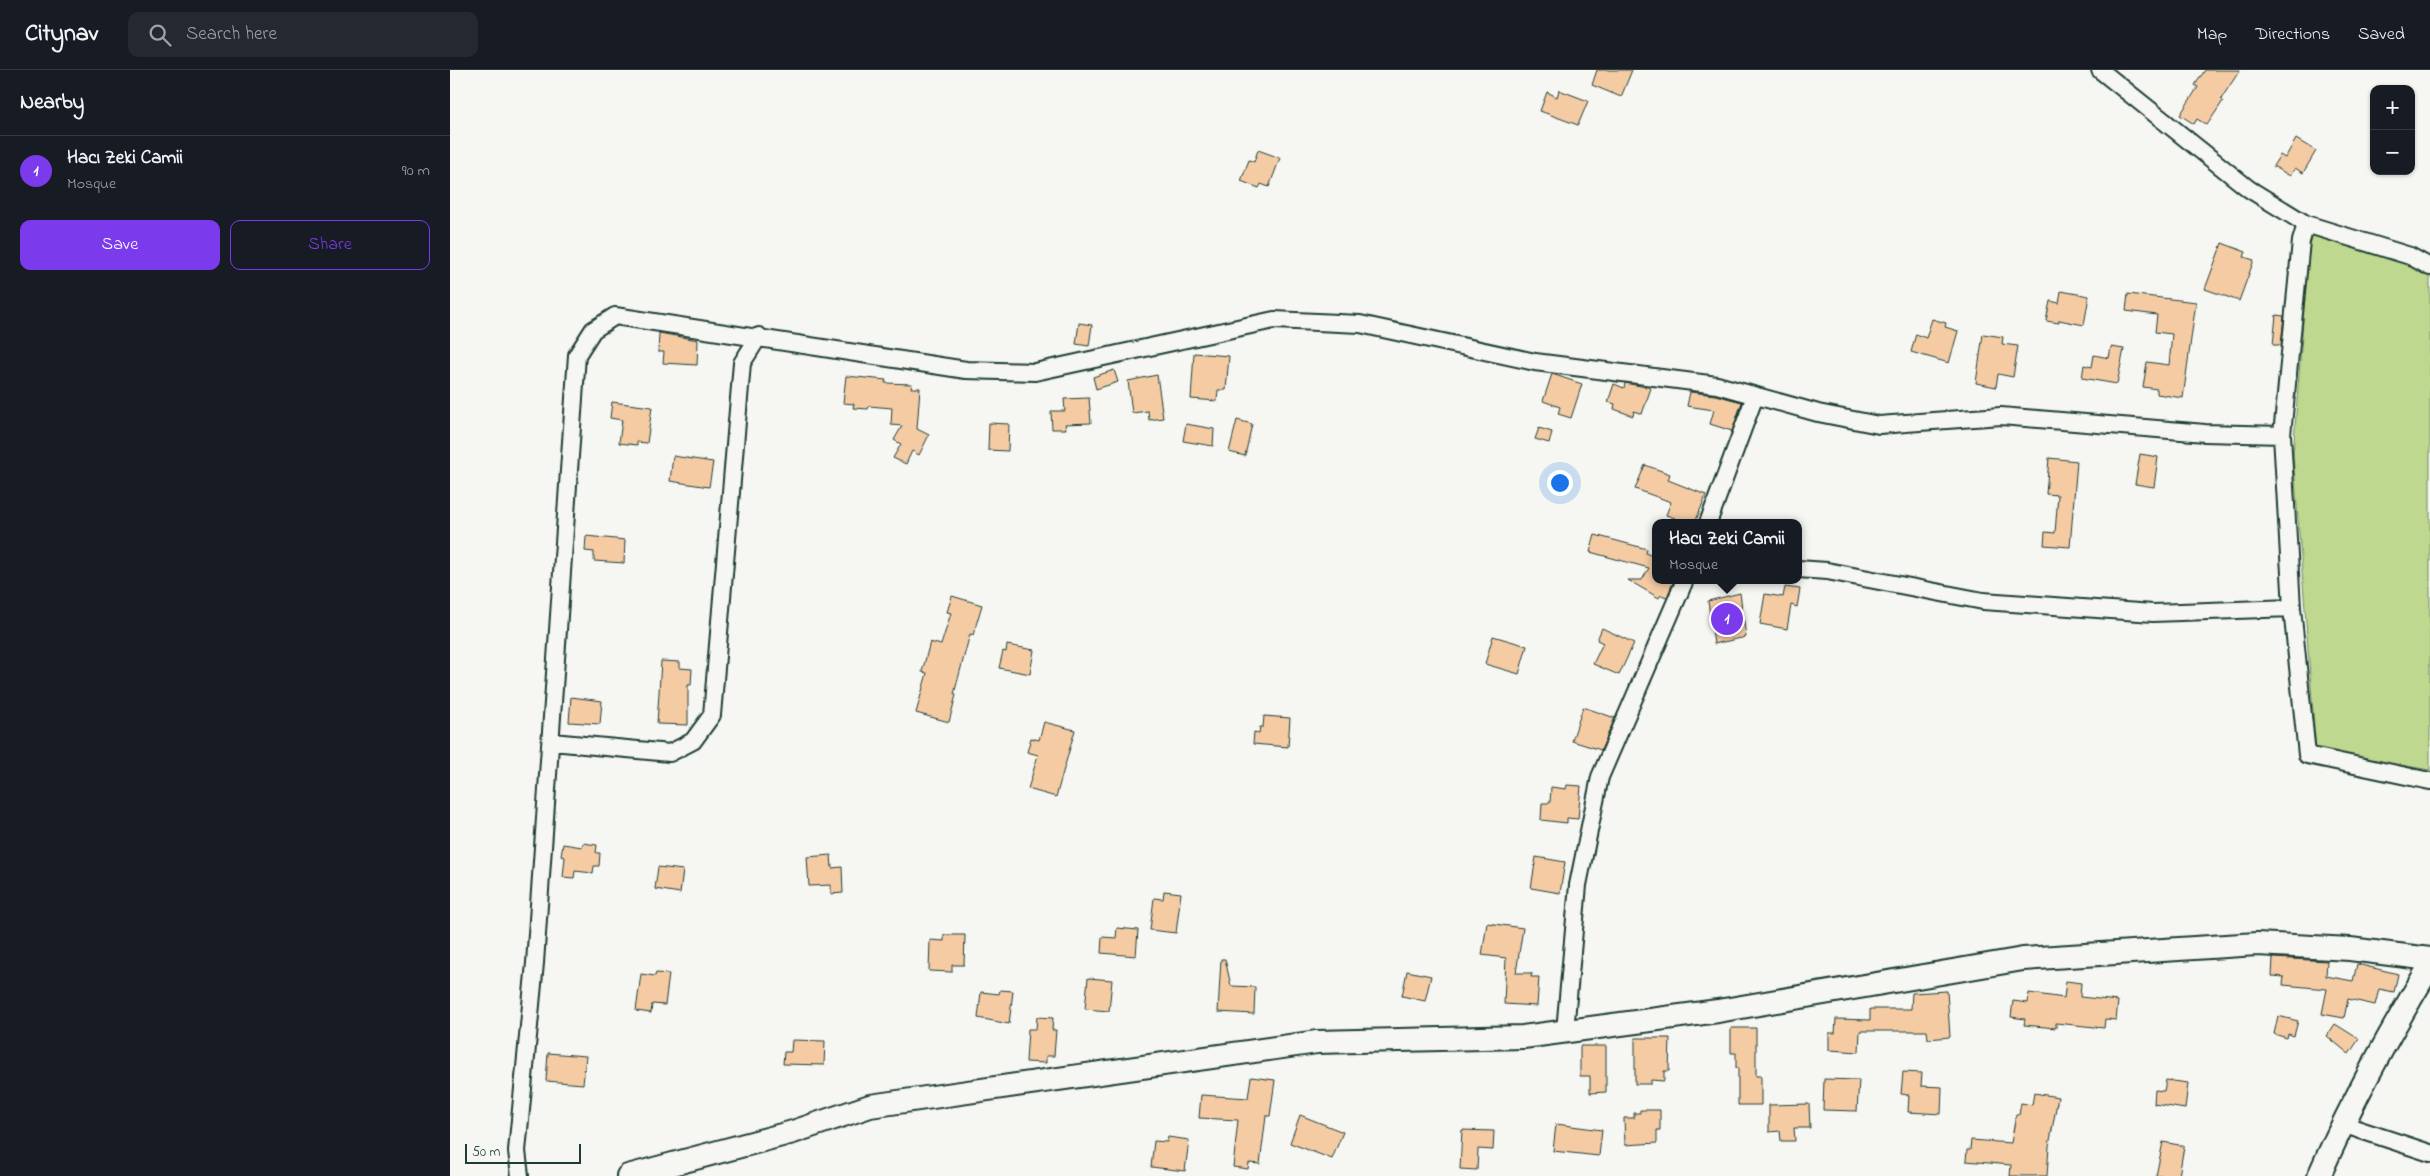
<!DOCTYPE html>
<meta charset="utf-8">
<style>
:root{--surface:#171b24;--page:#242831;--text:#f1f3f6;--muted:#9ea1a6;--line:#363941;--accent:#7c3aed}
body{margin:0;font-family:"Indie Flower",sans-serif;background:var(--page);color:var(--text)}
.controls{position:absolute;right:15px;top:15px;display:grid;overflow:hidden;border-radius:10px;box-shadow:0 1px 4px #0004}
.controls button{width:45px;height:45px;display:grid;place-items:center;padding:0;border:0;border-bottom:1px solid var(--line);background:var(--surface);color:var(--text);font:25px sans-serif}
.scale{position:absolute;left:15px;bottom:12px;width:116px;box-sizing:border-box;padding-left:5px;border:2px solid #1f3d34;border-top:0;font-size:14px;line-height:18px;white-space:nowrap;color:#1f3d34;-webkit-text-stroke:4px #f6f6f2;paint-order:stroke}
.you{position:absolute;left:1109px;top:412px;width:18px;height:18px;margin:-12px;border:4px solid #fff;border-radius:50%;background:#1a73e8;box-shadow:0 0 0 8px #1a73e833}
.badge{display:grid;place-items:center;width:32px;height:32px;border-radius:50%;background:var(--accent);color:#fff;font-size:16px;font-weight:700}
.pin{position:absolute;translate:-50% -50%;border:2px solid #fff;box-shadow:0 1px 5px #0006}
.popup{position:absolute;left:1202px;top:449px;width:150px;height:65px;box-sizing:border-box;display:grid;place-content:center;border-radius:10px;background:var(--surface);filter:drop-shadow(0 1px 4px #0005);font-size:16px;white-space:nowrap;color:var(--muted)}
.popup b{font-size:19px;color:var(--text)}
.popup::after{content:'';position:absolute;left:50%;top:100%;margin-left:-10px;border:10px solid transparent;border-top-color:var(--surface)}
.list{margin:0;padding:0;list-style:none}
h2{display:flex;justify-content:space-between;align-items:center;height:65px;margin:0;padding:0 20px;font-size:21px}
h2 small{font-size:16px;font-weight:400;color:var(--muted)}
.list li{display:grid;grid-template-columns:32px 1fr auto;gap:15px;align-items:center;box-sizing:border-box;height:70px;padding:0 20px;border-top:1px solid var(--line)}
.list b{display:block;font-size:19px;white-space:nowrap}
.list p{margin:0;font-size:16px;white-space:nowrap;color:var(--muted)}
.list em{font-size:16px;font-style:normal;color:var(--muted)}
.actions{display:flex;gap:10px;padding:15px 20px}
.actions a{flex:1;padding:11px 0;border:1px solid var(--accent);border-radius:10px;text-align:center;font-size:18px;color:var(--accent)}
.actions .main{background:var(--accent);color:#fff}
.icon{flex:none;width:28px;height:28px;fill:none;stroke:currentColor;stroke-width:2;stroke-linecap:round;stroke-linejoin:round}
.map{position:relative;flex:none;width:1980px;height:1106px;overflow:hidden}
header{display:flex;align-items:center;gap:30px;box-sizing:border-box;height:70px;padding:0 25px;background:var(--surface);border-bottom:1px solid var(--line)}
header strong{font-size:24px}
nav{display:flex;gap:28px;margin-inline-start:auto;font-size:18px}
.search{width:350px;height:45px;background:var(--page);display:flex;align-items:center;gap:12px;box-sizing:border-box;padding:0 18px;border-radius:10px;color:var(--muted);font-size:19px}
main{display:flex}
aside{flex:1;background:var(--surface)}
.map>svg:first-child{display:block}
</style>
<header>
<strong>Citynav</strong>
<div class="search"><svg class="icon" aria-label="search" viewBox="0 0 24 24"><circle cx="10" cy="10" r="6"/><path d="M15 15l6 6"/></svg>Search here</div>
<nav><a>Map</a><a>Directions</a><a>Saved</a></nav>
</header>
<main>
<aside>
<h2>Nearby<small></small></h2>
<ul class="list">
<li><span class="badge">1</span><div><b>Hacı Zeki Camii</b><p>Mosque</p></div><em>90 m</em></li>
</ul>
<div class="actions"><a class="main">Save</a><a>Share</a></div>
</aside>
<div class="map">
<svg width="1980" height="1106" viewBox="0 0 1980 1106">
<rect width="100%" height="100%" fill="#f6f6f2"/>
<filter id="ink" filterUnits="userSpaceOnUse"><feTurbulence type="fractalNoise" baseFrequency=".02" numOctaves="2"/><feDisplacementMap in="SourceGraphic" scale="10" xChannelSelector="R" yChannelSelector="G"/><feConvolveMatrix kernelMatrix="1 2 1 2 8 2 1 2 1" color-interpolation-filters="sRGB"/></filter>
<g filter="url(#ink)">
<path fill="#bed88f" stroke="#6e8a62" d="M1860,160L1980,203V700L1866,681L1843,384Z"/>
<path fill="#f5cba4" stroke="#1f3d34" d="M1147,0H1182L1171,27L1142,15Z
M1755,0H1790L1771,29L1773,31L1757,55L1747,49L1744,54L1730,45L1748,17L1745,15Z
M1109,20L1138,31L1128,55L1090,41L1097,22L1107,27Z
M1846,69L1866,81L1853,103L1845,98L1840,106L1823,96L1830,85L1835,88Z
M808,80L830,88L819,117L811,114L809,118L791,111L799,90L804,92Z
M1772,173L1796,182L1794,187L1804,190L1789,231L1755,219Z
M1611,221L1639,226L1634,255L1609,250V253L1596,251L1600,231L1609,233Z
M1678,224L1746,232L1733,328L1707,324V319L1693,317L1697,292L1719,295L1722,264L1705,262L1707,245L1676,241Z
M1826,245L1834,246L1831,275H1823Z
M1482,249L1496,253L1495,257L1508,261L1499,293L1461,282L1466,264L1476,268Z
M629,253L642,255L639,276L626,274Z
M209,263L248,270L247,295L213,293L214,282H208Z
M1533,264L1553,267L1552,274L1568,276L1563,307L1548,304L1546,317L1526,313Z
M1661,277L1674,279L1667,314L1632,308L1634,295L1642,297L1644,285L1659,288Z
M744,283L779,286L776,320H768L767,331L741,329Z
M664,300L668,312L646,319L643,307Z
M1102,304L1132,314L1121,348L1108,344L1110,337L1093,331Z
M707,305L713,348L699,350L698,341L682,343L678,311Z
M396,306L436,310L435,313L462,314L461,318H470L467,359L479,365L469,385L462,381L456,394L443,388L451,374L444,370L452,356L441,355L442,338L419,336L418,339L403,338L404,334L393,333Z
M1175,313L1201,318L1192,344L1184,341L1183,346L1164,339L1165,334L1158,332L1164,314L1174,318Z
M1240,322L1265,325L1292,332L1282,361L1260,354L1264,340L1237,336Z
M639,328L641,353L615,354L616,359H602L601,341H615L614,329Z
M162,332L202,337L197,373L187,372V375L169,373L172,350L160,348Z
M787,350L802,354L795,386L779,382Z
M539,353L559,354L558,381L538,380Z
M736,354L764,359L763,376L733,371Z
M1089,358L1102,362L1099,373L1085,369Z
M1690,384L1708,387L1704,417L1685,414Z
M223,386L263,392L259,417L220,411Z
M1599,388L1627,391L1620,477L1594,475L1595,462L1605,463L1608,425L1596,424Z
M1195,395L1220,404L1218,410L1256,425L1245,453H1223L1225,448L1216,445L1221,432L1185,419Z
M1145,465L1197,479L1196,483L1204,487L1206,483V510H1224L1217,527L1211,525L1209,528L1178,510H1192L1199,498L1140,482Z
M136,466L175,470L174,493L144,491V482L135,481Z
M1335,517L1350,519L1347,537L1341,535L1337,559L1310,554L1315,524L1333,527Z
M1290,523L1296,567L1264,574L1258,531Z
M502,526L532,535L523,565L520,564L504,624L506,625L499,652L466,643L477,603L472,602L480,572L491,575L501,543L497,542Z
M1152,558L1184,573L1169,605L1143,594L1153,573L1147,570Z
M1043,566L1077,576L1069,604L1035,594Z
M557,575L584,580L580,604L549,598L553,581L556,582Z
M211,591L230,592V598L242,599L241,615H238V655L207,654Z
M121,627L152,631L150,654L119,652Z
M1133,637L1165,648L1151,680L1122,671Z
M814,646L840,648L838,677L803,674L804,662L809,663L810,657H813Z
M594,652L625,660L606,727L578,719L588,685L577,682L581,668L589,670Z
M1117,715L1131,716L1128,749L1117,748V753L1091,750L1092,733H1100L1101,717L1116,719Z
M133,773L147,775L146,783H150L149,796H144L143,803L125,801L124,808L113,807L115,787L111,786L113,774L132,777Z
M381,785L382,798L392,797L393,823L381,824V815L359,816L357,787Z
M1086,787L1115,792L1110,823L1081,818Z
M208,797L233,800L230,823L205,819Z
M714,821L731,823L726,863L700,860L704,828L713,829Z
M1037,853L1073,858L1066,903H1082L1081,907H1089L1087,936L1054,934L1056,888L1032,885Z
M667,858L688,860L686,886L651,883L652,867L666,868Z
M494,865H515L514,895H502V902L479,901L480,870L494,871Z
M1823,888L1877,891L1876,906L1903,911L1907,894L1948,904L1944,922L1929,919L1925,935L1898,929L1894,948L1872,944L1877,919L1833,915L1834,907L1822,906Z
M771,889H775L781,916L805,917L804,944L768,942Z
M957,901L981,906L975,931L952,926Z
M206,903L219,904L215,935L202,934L201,943L186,941L191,904L205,906Z
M638,908L662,910L659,941L635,939Z
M1616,911L1631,913L1630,927L1668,931L1666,950L1655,949L1654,958L1606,953V958L1574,955L1575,949L1561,947L1563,931L1578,933L1579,923L1614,928Z
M550,920L563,921L559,954L528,948L531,922L549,924Z
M1497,921L1500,967L1478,969L1477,961H1410L1409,982L1379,980V963H1385L1386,949L1420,950V939H1461L1462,923Z
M1828,946L1848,951L1844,966L1838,964L1837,968L1824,964Z
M587,947L603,948L602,960H606L604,986H596V993L576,992L578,959H586Z
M1885,954L1909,969L1899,984L1877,966Z
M1281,958H1306V1006H1311V1035H1288V998H1286V983H1281Z
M1185,968H1220L1219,1001H1214V1011L1201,1010V1014H1185Z
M342,970L375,971L374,995L333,994L334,982H341Z
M1130,976H1156V1022L1140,1023V1006H1130Z
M98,983L136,986L133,1014L96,1011Z
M1453,1002L1472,1003L1471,1016L1492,1017L1491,1044L1458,1042L1459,1025L1451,1024Z
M801,1007L825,1010L820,1046H816L810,1094L799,1093L798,1099L783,1097L788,1050L749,1048L751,1025L798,1028Z
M1374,1009L1409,1010L1407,1041L1373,1040Z
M1716,1010L1738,1013L1735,1039L1704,1034L1705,1020L1714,1021Z
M1584,1023L1608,1027L1599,1076L1597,1106H1560L1561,1095L1516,1091L1517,1080H1520L1521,1070L1561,1073L1566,1045H1569L1571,1033L1582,1035Z
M1359,1034L1360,1058H1344L1345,1071H1331L1330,1061L1319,1062V1035Z
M1190,1040H1210V1060H1207V1073L1175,1075L1174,1048H1184V1043H1190Z
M850,1045L893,1062L882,1089L840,1073Z
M1106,1054L1152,1060L1149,1086L1103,1081Z
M1012,1060L1044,1061L1043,1080L1028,1079L1027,1100L1010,1099Z
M718,1067L739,1070L735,1101L701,1097L704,1071L717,1072Z
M1713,1072L1734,1076L1729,1106H1706Z"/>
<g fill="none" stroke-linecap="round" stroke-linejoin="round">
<g stroke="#1f3d34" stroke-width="20">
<path id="street" d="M1650,0L1799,119L1856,154L1960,186L1980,197
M1856,154L1851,171L1832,365L1842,538L1857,685L1980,711
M1258,453L1305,326
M1348,499L1377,501L1533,531L1703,543L1842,538
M102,672L220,683L243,671L262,645L292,293L309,266
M1115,961L1128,815L1150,707L1235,510
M1892,1054L1980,1083
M70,1106L67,1081L85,893L127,285L143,260L165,246L516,300L585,302L824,250L910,254L1085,292L1267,315L1368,343L1429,355L1551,346L1755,363L1832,365"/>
</g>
<g stroke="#1f3d34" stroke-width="26">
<path id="secondary" d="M178,1106L343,1062L420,1036L867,972L1073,967L1268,941L1573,889L1807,874L1900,879L1980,889
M1869,1106C1901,1033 1939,964 1980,896"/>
</g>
<use href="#street" stroke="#f6f6f2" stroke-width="16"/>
<use href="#secondary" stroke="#f6f6f2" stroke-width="22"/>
</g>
</g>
</svg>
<div class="controls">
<button>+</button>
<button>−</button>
</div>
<div class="scale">50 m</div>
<div class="you"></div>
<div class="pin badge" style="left:1277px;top:549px">1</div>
<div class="popup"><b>Hacı Zeki Camii</b>Mosque</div>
</div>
</main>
